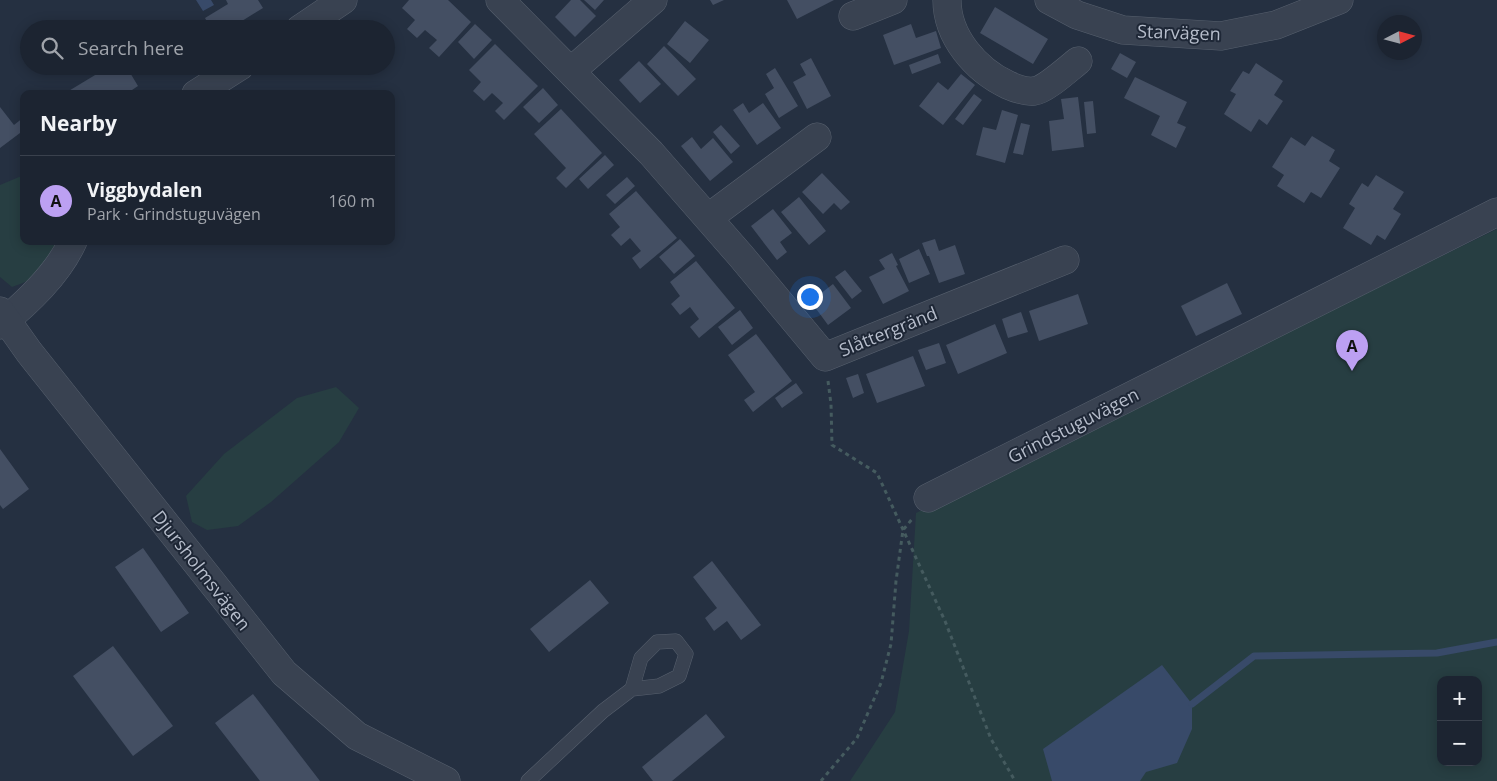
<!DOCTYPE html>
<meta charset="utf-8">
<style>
:root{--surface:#1c2431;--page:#29303d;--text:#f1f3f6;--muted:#a0a4ab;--line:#3a414d;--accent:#bca0f2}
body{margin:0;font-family:"Open Sans",sans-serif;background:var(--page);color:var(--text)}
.controls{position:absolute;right:15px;bottom:15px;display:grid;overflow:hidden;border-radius:10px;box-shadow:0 2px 12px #0003}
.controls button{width:45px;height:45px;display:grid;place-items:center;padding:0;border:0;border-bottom:1px solid var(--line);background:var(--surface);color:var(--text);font:25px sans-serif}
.compass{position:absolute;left:1377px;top:15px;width:45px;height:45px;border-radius:50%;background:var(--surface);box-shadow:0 2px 12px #0003;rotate:84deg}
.you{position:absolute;left:809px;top:296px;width:18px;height:18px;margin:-12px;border:4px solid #fff;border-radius:50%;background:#1a73e8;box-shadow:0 0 0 8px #1a73e833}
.badge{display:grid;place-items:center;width:32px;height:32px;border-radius:50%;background:var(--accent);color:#111;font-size:16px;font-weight:700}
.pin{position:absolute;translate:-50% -41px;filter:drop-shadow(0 1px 2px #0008)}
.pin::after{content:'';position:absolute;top:26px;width:18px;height:15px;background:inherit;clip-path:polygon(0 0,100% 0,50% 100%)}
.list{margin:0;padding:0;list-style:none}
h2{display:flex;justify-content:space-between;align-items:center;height:65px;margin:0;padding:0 20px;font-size:21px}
h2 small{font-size:16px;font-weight:400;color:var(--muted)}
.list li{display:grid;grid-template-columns:32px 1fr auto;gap:15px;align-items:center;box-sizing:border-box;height:90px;padding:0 20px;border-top:1px solid var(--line)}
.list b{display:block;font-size:19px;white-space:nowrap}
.list p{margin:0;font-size:16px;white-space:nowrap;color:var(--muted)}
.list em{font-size:16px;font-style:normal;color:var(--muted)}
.icon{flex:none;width:28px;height:28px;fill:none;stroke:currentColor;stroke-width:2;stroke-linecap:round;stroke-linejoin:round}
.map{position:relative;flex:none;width:1497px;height:781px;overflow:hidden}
.search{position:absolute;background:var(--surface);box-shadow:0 2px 12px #0003;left:20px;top:20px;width:375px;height:55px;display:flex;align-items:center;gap:12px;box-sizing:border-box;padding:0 18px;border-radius:28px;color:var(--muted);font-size:19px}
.panel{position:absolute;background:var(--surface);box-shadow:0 2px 12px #0003;left:20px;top:90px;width:375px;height:155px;border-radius:10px}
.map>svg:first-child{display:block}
</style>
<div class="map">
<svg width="1497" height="781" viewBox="0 0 1497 781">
<rect width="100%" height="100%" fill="#253041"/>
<path fill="#273e42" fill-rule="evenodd" d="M24,175V241H57C47,268 39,278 12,287L0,277V185Z
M1497,229V781H850L895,712L909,631L916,513ZM1441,680H1478V762H1441Z
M336,387L359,408L339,442L271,502L238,526L207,530L192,522L186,496L224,454L297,398Z"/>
<path fill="#384a69" d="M196,0H211L214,5L203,11Z
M1162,665L1192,704V729L1177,763L1146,772L1140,781H1052L1043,749Z"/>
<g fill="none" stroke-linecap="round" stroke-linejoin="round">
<path stroke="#384a69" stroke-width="7" d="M1192,704L1254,656L1437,653L1497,642"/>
</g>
<path fill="#444f63" d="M226,0H258L263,8L229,29H211L205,18L228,4Z
M409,0H448L471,22L439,57L429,48L437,40L425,30L417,38L407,29L415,20L402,8Z
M571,0H580L596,16L575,37L555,17Z
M584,0H604L595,10Z
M710,0H724L713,5Z
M787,0H834L797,19Z
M995,7L1048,39L1033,64L980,33Z
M685,21L709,40L690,63L667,44Z
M475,24L492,40L474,59L458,42Z
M911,24L916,38L936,31L941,48L894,65L883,35Z
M495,44L538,86L504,120L495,111L503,103L492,93L484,101L473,91L481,82L469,70Z
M664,46L696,79L678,96L647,64Z
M1120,53L1136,62L1127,78L1111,69Z
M938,54L941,63L912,74L909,65Z
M811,58L831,96L807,109L793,82L806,75L800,64Z
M639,61L661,84L640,103L619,80Z
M1256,63L1283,81L1274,95L1283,101L1267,125L1259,119L1251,132L1224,114L1236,94L1230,91L1243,71L1249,74Z
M110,66H126L138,86L126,94H67V92Z
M775,68L798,106L779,118L765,94L774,88L766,74Z
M961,74L975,85L943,125L919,106L938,82L948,90Z
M1135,77L1187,102L1177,123L1186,127L1176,148L1151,135L1160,116L1124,98Z
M543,88L558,105L539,123L523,107Z
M974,94L982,100L963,125L955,119Z
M1078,97L1084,147L1052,151L1049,121L1064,119L1061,99Z
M1093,101L1096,133L1087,134L1084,102Z
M743,103L749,113L763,103L781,128L757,145L733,110Z
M0,107L14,125L24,117V138L20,133L0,148Z
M561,109L602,153L566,188L556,178L566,168L534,134Z
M1002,110L1018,115L1005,163L976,155L983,127L996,130Z
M1021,123L1030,125L1023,155L1013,153Z
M721,125L740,146L731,154L713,132Z
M1312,136L1335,150L1329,161L1340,168L1321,198L1311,192L1304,203L1277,186L1284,175L1272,167L1291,137L1305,146Z
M692,137L701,149L713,138L733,162L710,181L681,146Z
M605,155L614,165L588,189L579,179Z
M822,173L850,202L841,210L834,203L823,214L802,192Z
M1376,175L1404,192L1393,209L1401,214L1385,240L1377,235L1371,245L1343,228L1355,208L1349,204L1362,183L1368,187Z
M627,177L635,186L615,204L606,195Z
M636,191L677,238L640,269L632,258L641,251L630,238L621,246L611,235L620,227L609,214Z
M799,197L826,231L809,245L781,212Z
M773,209L792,233L780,242L787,252L777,260L751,226Z
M680,239L695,256L674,274L659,257Z
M935,239L939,251L955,245L965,274L939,283L929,256H927L922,243Z
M919,249L930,274L909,283L899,259Z
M892,253L898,265L896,266L909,291L883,304L869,277L885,269L879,260Z
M696,261L735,308L699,338L690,327L699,319L690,307L680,315L671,304L680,296L670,282Z
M845,270L862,291L852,299L835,277Z
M1227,283L1242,314L1196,336L1181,306Z
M812,284L820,294L833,284L851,308L828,325L803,291Z
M1078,294L1088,324L1039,341L1029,311Z
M740,310L753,328L732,345L718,327Z
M1021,312L1028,332L1008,338L1002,319Z
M995,324L1007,353L958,374L946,345Z
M756,334L792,381L753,412L744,400L755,392L728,355Z
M939,343L946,363L926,370L918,350Z
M913,356L925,386L877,403L866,374Z
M858,374L864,393L853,398L846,378Z
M796,383L803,393L782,408L775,398Z
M0,449L29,489L3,509L0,505Z
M143,548L189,613L161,632L115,567Z
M712,561L761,625L741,640L727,621L714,631L705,618L717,608L693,577Z
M590,580L609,603L549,652L530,629Z
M113,646L173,726L133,756L73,676Z
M253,694L320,781H260L215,723Z
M706,714L725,737L672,781H653L642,767Z"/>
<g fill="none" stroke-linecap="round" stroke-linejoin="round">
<g stroke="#57606e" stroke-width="15">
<path id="service" d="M528,781L603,711L632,689L659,686L679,676L686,654L676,641L657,642L641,658L632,689"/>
</g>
<g stroke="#57606e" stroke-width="29">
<path id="minor" d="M500,0L651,153L741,256L825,357L1065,260
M947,0C947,37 976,70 1008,85C1017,89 1025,92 1034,91C1045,90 1069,68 1078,61
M1049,0L1077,15L1123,30L1221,36L1276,25L1339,0
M853,16L893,0
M300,29L343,0
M571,71L653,0
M196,94L240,66
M708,218L817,137
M0,325C28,302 58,274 73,241
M928,498L1497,212"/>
</g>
<g stroke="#57606e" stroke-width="29">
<path id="tertiary" d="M0,311L29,352L284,673L357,736L446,781"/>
</g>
<path stroke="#455b5f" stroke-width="3" stroke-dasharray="4 4" stroke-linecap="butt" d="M828,381L831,404L832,445L877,473L945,621L991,739L1015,781
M821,781L857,738L881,683L891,644L896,581L903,530L913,518"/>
<use href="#service" stroke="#394251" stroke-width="14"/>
<use href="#minor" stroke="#394251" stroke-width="28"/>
<use href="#tertiary" stroke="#394251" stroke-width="28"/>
</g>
<g text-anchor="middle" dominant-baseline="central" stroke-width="4" stroke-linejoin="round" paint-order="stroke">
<g font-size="18" fill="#b6bdcb" stroke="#1e2736">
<text transform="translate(1179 32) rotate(2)">Starvägen</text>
<text transform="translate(888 331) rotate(-22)">Slåttergränd</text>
<text transform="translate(1073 425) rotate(-27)">Grindstuguvägen</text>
<text transform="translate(202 570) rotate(52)">Djursholmsvägen</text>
</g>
</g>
</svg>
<div class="controls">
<button>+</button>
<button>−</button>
</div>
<svg class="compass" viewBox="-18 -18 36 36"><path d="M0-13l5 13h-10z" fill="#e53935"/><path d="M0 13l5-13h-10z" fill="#a0a4ab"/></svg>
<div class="you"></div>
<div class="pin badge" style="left:1352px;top:371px">A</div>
<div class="search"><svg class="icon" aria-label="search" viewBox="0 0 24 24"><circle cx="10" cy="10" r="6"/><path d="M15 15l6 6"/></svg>Search here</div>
<section class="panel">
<h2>Nearby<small></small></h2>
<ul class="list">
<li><span class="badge">A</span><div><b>Viggbydalen</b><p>Park · Grindstuguvägen</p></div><em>160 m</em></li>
</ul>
</section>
</div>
